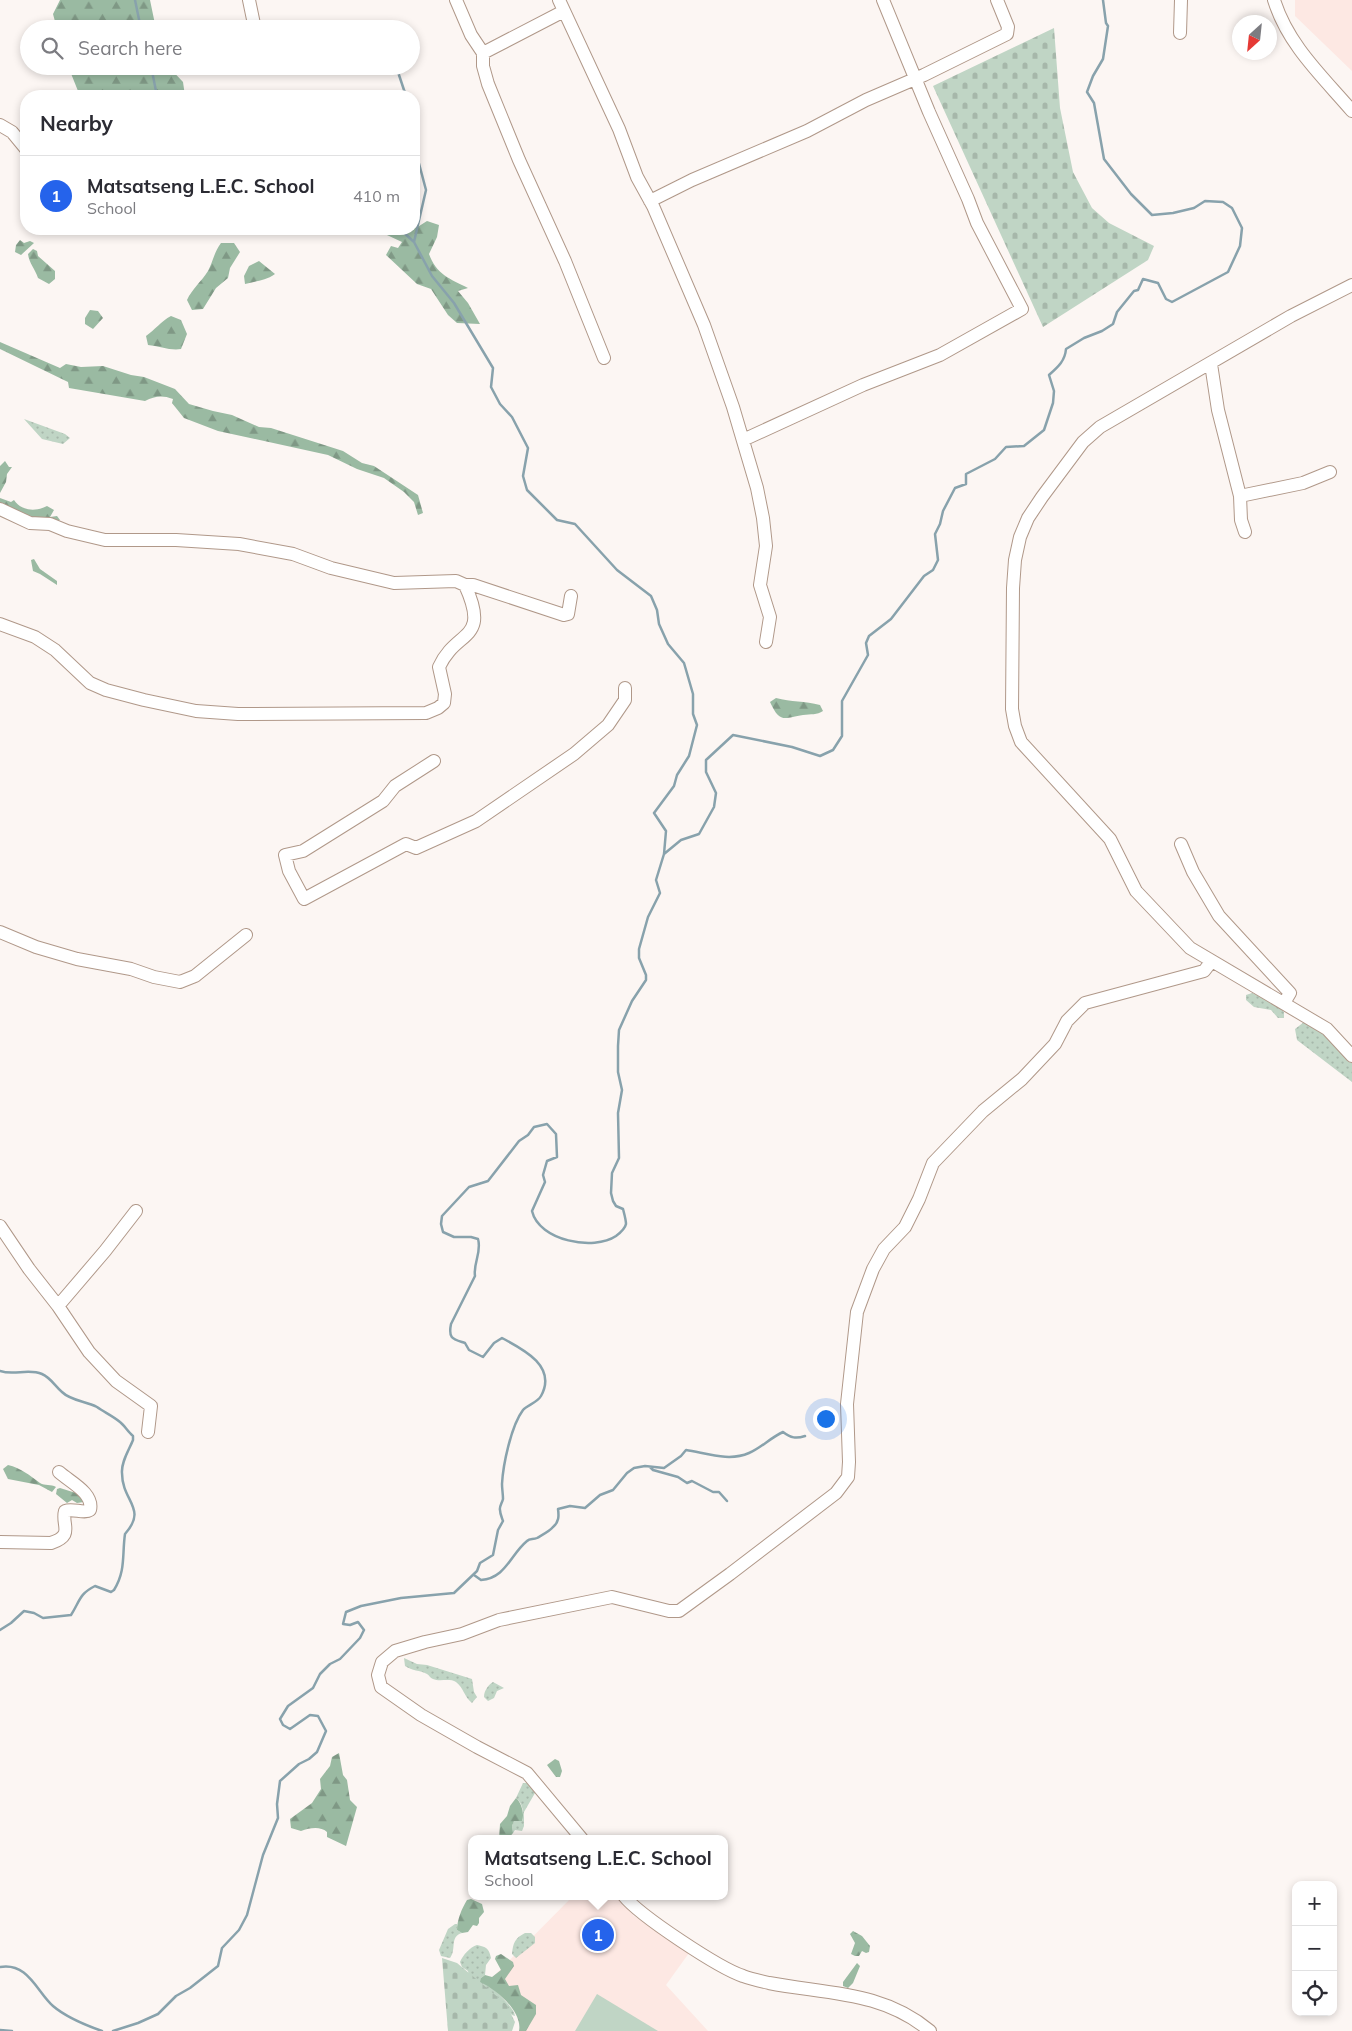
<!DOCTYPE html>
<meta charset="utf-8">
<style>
:root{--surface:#fff;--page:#f7f7f7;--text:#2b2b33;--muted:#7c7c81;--line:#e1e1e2;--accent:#2563eb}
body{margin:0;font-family:Mulish,sans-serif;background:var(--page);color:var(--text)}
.controls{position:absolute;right:15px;bottom:15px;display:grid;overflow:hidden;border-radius:10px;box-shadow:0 2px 8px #0003}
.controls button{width:45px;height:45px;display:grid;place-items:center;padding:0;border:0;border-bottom:1px solid var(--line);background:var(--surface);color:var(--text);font:25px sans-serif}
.compass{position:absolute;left:1232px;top:15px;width:45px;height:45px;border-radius:50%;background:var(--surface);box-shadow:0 2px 8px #0003;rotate:207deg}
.you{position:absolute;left:825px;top:1418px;width:18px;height:18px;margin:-12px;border:4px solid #fff;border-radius:50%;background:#1a73e8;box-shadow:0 0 0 8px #1a73e833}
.badge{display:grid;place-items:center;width:32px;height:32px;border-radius:50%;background:var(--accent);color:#fff;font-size:16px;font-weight:700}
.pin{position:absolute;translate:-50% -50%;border:2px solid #fff;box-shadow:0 1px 5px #0006}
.popup{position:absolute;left:468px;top:1835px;width:260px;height:65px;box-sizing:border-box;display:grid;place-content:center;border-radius:10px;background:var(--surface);filter:drop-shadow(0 1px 4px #0005);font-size:16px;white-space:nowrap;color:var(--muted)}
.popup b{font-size:19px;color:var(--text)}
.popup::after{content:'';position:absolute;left:50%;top:100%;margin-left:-10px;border:10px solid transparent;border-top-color:var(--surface)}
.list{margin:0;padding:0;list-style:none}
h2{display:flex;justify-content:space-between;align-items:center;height:65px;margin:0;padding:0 20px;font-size:21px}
h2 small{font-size:16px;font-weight:400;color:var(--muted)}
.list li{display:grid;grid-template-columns:32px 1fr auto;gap:15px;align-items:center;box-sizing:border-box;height:80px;padding:0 20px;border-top:1px solid var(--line)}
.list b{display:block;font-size:19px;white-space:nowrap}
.list p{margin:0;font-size:16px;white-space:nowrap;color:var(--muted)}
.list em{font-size:16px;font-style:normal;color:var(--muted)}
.icon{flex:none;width:28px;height:28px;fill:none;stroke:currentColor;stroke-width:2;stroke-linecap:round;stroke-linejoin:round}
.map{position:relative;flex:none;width:1352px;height:2031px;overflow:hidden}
.search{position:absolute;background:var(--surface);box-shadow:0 2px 8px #0003;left:20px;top:20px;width:400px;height:55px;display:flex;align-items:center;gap:12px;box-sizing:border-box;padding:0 18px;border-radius:28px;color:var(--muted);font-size:19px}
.panel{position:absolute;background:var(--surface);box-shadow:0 2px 8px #0003;left:20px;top:90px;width:400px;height:145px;border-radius:20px}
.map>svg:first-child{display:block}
</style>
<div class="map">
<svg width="1352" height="2031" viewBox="0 0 1352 2031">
<defs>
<pattern id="grass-dots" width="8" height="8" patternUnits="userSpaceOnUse" patternTransform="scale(1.25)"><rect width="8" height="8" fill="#c0d5c5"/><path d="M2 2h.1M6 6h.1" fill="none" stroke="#a6b7aa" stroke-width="1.8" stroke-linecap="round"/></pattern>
<pattern id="forest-firs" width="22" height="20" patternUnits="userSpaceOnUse" patternTransform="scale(1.25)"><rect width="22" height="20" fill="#9abaa2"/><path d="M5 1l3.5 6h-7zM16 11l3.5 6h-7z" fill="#7f9885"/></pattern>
<pattern id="cemetery-stones" width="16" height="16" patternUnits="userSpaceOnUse" patternTransform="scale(1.25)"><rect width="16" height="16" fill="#c0d5c5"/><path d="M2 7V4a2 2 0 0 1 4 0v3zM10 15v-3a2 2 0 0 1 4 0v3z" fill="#a6b7aa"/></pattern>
</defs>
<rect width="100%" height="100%" fill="#fcf6f3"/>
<path fill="#fde8e3" d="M1295,0H1352V71L1295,16Z
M573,1896H616L634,1916L689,1953L666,1985L708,2031H524L528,2008L493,1977Z"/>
<path fill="url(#grass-dots)" d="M24,419L65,434L70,438L63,444L42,439Z
M1252,993C1263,997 1275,1003 1284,1012V1018H1278L1271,1010L1254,1007L1246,1000V995Z
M1304,1022L1321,1029L1352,1062V1082L1297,1040L1295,1029Z
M404,1658L417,1664L427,1665L472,1679L474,1692L477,1697L472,1703C464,1697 464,1688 456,1682C450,1678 439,1682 433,1679C430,1678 429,1675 427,1674C420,1670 412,1671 405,1666Z
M493,1682L504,1688L497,1691L494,1698L488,1701L484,1697C484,1691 488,1685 493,1682Z
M523,1783H527L535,1789V1793L524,1812V1826L522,1831L515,1830L513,1833L512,1826L514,1821H522C525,1814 522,1802 516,1798Z
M455,1924H457V1930L462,1933C449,1937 457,1949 450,1958L441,1956L439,1950L448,1929Z
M525,1933H531L535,1937V1943L516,1958L512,1954C513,1943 515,1938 525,1933Z
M477,1945C486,1947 489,1948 491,1958L486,1965L485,1975L481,1978C490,1986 514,2006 515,2016L512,2015L469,1977L468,1971L462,1967L460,1962C463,1955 470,1947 477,1945Z"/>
<path fill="url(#forest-firs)" d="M60,0H150L156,29H57L53,14Z
M68,66H168L183,82L185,96H80Z
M427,221L439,225L437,237L429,254C436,274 450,279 468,288L458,291L468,303L480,324L457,323L448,315L431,289L417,284L386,255L391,246L398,248L402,242L374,229H414V226L416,228Z
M20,240L24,243L30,241L34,243L21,255L15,252L16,245Z
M221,243H234L240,252L230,268L228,278L216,288L203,309L192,310L187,300C192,289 201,282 208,271C213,262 214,252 221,243Z
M33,249L37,251L38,256L55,271V279L49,284L38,278C35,269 29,263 28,254Z
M259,261L275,274C265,281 256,281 245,284L244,276L249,266Z
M90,310L98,311L103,318L93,329L85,324V318Z
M171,316L181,320L187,334L181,349C171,351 159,346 148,345L146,336C155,330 161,321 171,316Z
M0,342L60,368L66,364L81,367L103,366L131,375L144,377L175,389L189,404L213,411L232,415L259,427L271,428L343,451L362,463L374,466L418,495L423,513L418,515L414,502L404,492L384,478L357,469L328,455L218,431L184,418L172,403L173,399C162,395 155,396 145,401L69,388L68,382L0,349Z
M5,461L9,467H12L7,474L6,482L0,493V466Z
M0,498L11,502L14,500C21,511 36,512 47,506L54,510L50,517L57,516L60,520C41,526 17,512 0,505Z
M34,559L40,569L57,581V585L40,574L33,571L31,560Z
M776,698C791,702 805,701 820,705L823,711C817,715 811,714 803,715C784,718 780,724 770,702Z
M8,1465C21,1468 29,1475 40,1483C45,1486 51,1484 56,1487L52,1492L39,1485L8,1479L3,1469Z
M60,1488L79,1494L84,1502L77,1503L72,1500L67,1503L56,1494L57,1489Z
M339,1753L343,1775L347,1780L350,1800L357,1807L346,1846L327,1837V1832C320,1826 310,1828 301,1831L291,1828L290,1819L312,1803L321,1789L320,1779L330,1766L332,1757Z
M555,1759L559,1761L562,1771L560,1777H556L547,1765Z
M516,1798C521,1802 525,1814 522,1821H514L512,1826L513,1833L508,1839H499L500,1824L507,1816L510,1806Z
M471,1899L482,1904L484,1912L479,1918V1923L477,1926L473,1925L468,1932L462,1933L457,1930C457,1920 462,1908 467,1900Z
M853,1931L862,1936L870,1946L869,1952L866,1953L862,1951L859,1956H855L851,1954L855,1943L850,1934Z
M501,1954L513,1962L514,1966L505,1979L509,1986L518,1985L521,1995L536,2005V2014L526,2031H519C523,2012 496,1989 480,1982L481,1978L485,1975L492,1977L501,1970L495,1959L496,1956Z
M857,1963L860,1966L853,1983L848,1988L843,1986V1982Z"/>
<path fill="url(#cemetery-stones)" d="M1054,28L1060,108L1073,172L1092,208L1109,223L1154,246L1148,260L1043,327L933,86Z
M442,1958L457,1963L506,2004L515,2022L512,2031H448Z"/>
<path fill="#c0d5c5" d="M597,1994L658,2031H575Z"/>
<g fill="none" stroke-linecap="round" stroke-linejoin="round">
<path stroke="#88a2ac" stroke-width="2.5" d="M135,0L141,29
M151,66L157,96
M396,66L406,96
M414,125L417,156L426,190L414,242
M664,854L681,840L699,834L714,807L716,793L706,772V760L733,735L792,747L820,756L833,750L842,736V701L868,655L866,643L869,636L891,619L924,576L933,570L938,560L935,534L940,524L943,511L955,488L966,484V474L995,459L1006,447L1024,446L1044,430L1053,403L1054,391L1049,375C1058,367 1065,361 1066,349L1084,338L1102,331L1113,324L1117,312L1134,291L1138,290L1143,279L1158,283L1166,299L1172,302L1228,272L1240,246L1242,228L1232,208L1223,202L1205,201L1194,208L1173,213L1152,215L1131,194L1104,159L1094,103L1087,92L1093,76L1103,59L1108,26L1106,23L1103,0
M0,1371C14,1376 28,1368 42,1374C51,1378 55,1386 62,1392C71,1401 86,1401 97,1407C104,1412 113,1416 120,1422C125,1426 128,1432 133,1436V1440C129,1450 121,1462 122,1473C122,1502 148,1508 125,1534C122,1554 126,1571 114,1590L111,1592L95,1586C79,1594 80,1601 71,1615L43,1618L34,1613L24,1611L11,1623L0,1630
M650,1467L653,1470L678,1477L687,1483L692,1481L713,1492H719L727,1501
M474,1575L481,1580C506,1578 510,1555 527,1541C530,1538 533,1540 537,1538C542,1535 550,1531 553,1527C559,1522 559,1516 558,1509L570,1506L585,1508L600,1495L613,1490L627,1473L634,1468L645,1466L664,1468L681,1456L686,1450C706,1453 729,1462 749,1453C761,1448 770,1438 783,1432C791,1438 796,1439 805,1436
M0,1967C28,1962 37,1992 53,2006C67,2018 85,2025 102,2031
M0,2030L12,2031
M113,2031L138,2023L158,2014L176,1996L190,1988L218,1966L222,1948L239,1930L247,1915L263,1855L278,1818L277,1804L280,1781L299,1764L309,1759L317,1752L326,1731L318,1716L310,1715L290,1729L283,1725L280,1719L288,1706L313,1688L320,1674L330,1664L340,1659L360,1638L364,1630L358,1622L350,1625L343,1624L346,1612L361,1606L401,1598L454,1593L477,1571L480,1563L493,1555L498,1530L503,1521C502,1518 500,1514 500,1510C499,1507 502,1503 503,1499C503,1494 502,1489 502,1484C503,1465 511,1426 523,1410C527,1405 537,1403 541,1396C557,1367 525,1350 502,1338L494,1343L483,1357L469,1350L465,1343C453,1339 448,1339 451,1324L475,1276C473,1263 482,1252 478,1239L471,1237H454L443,1232L441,1224L442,1216L469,1187L488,1181L519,1141L528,1135L534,1127L547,1124L556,1134L557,1157L547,1161L543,1175L545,1182L532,1211C539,1241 594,1251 616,1236C620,1233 625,1229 626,1224C626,1220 624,1213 623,1209L616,1206L613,1201L611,1193L612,1173L619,1158L618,1113L622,1090L618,1072V1046L619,1030L632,1001L646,980V975L639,958V949L648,917L660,893L656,880L664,854L666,831L654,813L674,786L677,775L689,756L697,725L693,714V694L684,663L668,644L659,624L657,610L651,596L617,570L575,524L557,520L527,490L523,476L528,448L512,417L500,404L491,387L493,368L454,303L432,276L414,242L400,229"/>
<g stroke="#b09889" stroke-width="14">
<path id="minor" d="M249,0L255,29
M456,0L471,35L483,53V66L488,84L519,160L565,261L604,358
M559,0L619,129L637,177L653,206L704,325L733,407L757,488L763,518L766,546L760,585L770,617L766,642
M1274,0C1288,45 1322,76 1352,111
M1180,33L1181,0
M483,53L564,11
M0,125L12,132L26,149
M650,201L692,180L807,131L866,100L924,75L1007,34L1008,27L997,0
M1352,285L1291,316L1100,427L1083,442L1042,497L1028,518L1020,537L1015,560L1013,588L1012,709L1015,726L1021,742L1110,839L1136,891L1190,948L1327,1029L1352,1056
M1211,364L1218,410L1240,496L1241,520L1245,532
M743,440L863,385L940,355L1022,309L977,223L968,199L929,112L883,0
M1240,496L1303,483L1330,472
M0,509L30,523L50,524L67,531L105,540H176L239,544L293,554L331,568L394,583L456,581L465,585C491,642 456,629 439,667L445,694L444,703L438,708L426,713L238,714L196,711L144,700L106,690L90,683L55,650L35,637L0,624
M465,585H473L564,615L568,614L571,596
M434,761L395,786L383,801L303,851L285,855L289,871L304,899L406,844L416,848L476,821L574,754L608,725L625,700V688
M1181,844L1193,872L1219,916L1290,993L1284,1003
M0,932L36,947L77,959L131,969L154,977L180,982L195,976L246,935
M0,1226L29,1269L58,1306L89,1352L116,1381L151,1406L148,1432
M58,1306L105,1251L136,1211
M0,1542L51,1543C75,1535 61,1525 65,1511C73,1508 84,1514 90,1510C94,1493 70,1482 59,1472
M582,1839L527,1773L477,1747L421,1715L381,1687L378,1675L382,1662L395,1651L425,1642L462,1634L499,1620L612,1597L669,1611H679L730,1574L836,1493L848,1477L849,1462L847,1404L857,1312L873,1269L884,1249L905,1227L919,1199L933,1163L983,1111L1022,1079L1055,1044L1067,1021L1085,1003L1204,971L1211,962
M624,1896C640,1916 719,1968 743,1976C751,1979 760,1981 769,1983C827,1994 882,1991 930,2031"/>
</g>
<use href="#minor" stroke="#fff" stroke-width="12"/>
</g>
</svg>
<div class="controls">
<button>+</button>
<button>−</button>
<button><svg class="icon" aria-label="locate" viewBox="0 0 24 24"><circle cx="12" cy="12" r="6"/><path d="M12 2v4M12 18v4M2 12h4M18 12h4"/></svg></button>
</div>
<svg class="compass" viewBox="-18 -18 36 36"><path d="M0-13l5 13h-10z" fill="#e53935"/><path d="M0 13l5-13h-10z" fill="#7c7c81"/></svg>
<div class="you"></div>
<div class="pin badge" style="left:598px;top:1935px">1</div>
<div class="popup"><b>Matsatseng L.E.C. School</b>School</div>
<div class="search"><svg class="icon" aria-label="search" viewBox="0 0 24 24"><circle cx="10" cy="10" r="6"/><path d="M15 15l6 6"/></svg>Search here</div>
<section class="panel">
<h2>Nearby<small></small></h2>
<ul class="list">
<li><span class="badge">1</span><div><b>Matsatseng L.E.C. School</b><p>School</p></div><em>410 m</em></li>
</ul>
</section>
</div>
